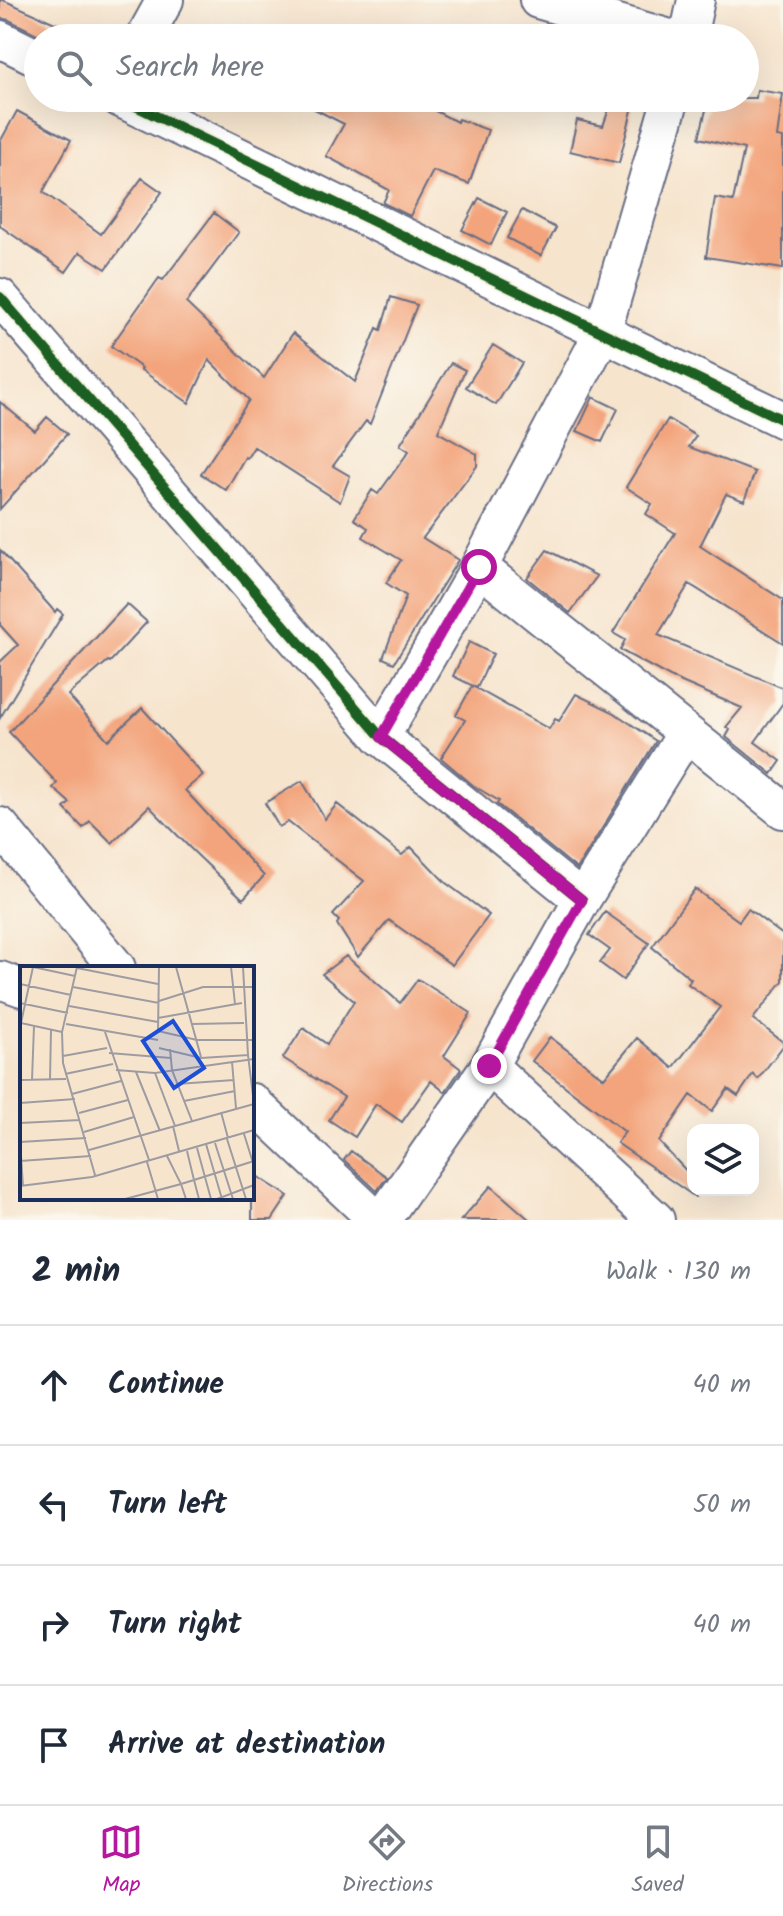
<!DOCTYPE html>
<meta charset="utf-8">
<style>
:root{--surface:#fff;--page:#f2f2f3;--text:#1f2937;--muted:#747a83;--line:#e0e1e3;--accent:#b5179e}
body{margin:0;font-family:Kalam,sans-serif;background:var(--page);color:var(--text)}
.controls{position:absolute;right:24px;bottom:24px;display:grid;overflow:hidden;border-radius:16px;box-shadow:0 8px 32px #0002}
.controls button{width:72px;height:72px;display:grid;place-items:center;padding:0;border:0;border-bottom:2px solid var(--line);background:var(--surface);color:var(--text);font:40px sans-serif}
.stop{position:absolute;width:24px;height:24px;margin:-18px;border:6px solid #b5179e;border-radius:50%;background:#fff}
.stop.end{background:#b5179e;border-color:#fff;box-shadow:0 2px 8px #0008}
.list{margin:0;padding:0;list-style:none}
h2{display:flex;justify-content:space-between;align-items:center;height:104px;margin:0;padding:0 32px;font-size:34px}
h2 small{font-size:26px;font-weight:400;color:var(--muted)}
.list li{display:grid;grid-template-columns:52px 1fr auto;gap:24px;align-items:center;box-sizing:border-box;height:120px;padding:0 32px;border-top:2px solid var(--line)}
.list b{display:block;font-size:30px;white-space:nowrap}
.list em{font-size:26px;font-style:normal;color:var(--muted)}
.icon{flex:none;width:44px;height:44px;fill:none;stroke:currentColor;stroke-width:2;stroke-linecap:round;stroke-linejoin:round}
.map{position:relative;flex:none;width:783px;height:1220px;overflow:hidden}
.search{position:absolute;background:var(--surface);box-shadow:0 8px 32px #0002;left:24px;right:24px;top:24px;height:88px;display:flex;align-items:center;gap:20px;box-sizing:border-box;padding:0 28px;border-radius:44px;color:var(--muted);font-size:30px}
.sheet{height:584px;background:var(--surface)}
nav{display:flex;justify-content:space-around;align-items:center;box-sizing:border-box;height:112px;border-top:2px solid var(--line);background:var(--surface);font-size:22px;color:var(--muted)}
nav a{display:grid;justify-items:center;gap:4px}
nav .on{color:var(--accent)}
.map>svg:first-child{display:block}
</style>
<div class="map">
<svg width="783" height="1220" viewBox="0 0 783 1220">
<rect width="100%" height="100%" fill="#fbf7ec"/>
<filter id="ink" filterUnits="userSpaceOnUse"><feTurbulence type="fractalNoise" baseFrequency=".0125" numOctaves="2"/><feDisplacementMap in="SourceGraphic" scale="16" xChannelSelector="R" yChannelSelector="G"/><feConvolveMatrix kernelMatrix="1 2 1 2 8 2 1 2 1" color-interpolation-filters="sRGB"/></filter>
<filter id="wash" filterUnits="userSpaceOnUse"><feTurbulence type="fractalNoise" baseFrequency=".006" numOctaves="4" result="noise"/><feDisplacementMap in="SourceGraphic" scale="32" xChannelSelector="R" yChannelSelector="G"/><feGaussianBlur stdDeviation="1.8" result="paint"/><feColorMatrix in="noise" values="0 0 0 0 0 0 0 0 0 0 0 0 0 0 0 0 0 1.4 0 .05"/><feComposite in="paint" operator="in"/></filter>
<g filter="url(#wash)">
<rect width="100%" height="100%" fill="#f6e4cd"/>
<g id="blocks">
<path fill="#f3a47c" d="M0,0H3L89,38H45L9,20L0,18Z
M757,90L783,94L777,137L783,138V269L706,257L715,198L733,201L744,149L699,138L709,98H756Z
M293,98H410L457,122L458,119L488,130L469,184L433,171L410,216L383,203L389,190L326,156L344,124Z
M613,98H635L619,163L570,151L577,120L603,126Z
M17,111L71,140L43,192L101,234L142,178L162,192L106,269L80,252L66,272L0,226V142Z
M479,198L507,212L491,245L462,230Z
M522,210L556,228L541,256L507,238Z
M214,213L239,232L186,303L264,378L293,333L355,382L377,328L381,330L391,297L417,305L370,424L366,421L333,466L350,476L340,502L254,447L247,458L245,457L226,490L201,474L249,400L209,360L189,403L141,370L142,368L111,346L159,278L163,280Z
M493,345L522,363L496,405L466,387Z
M451,363L465,370L438,432L477,454V466L423,538L458,560L394,663L383,658L406,596L386,583L401,560L363,537L368,528L354,519L372,490L378,494L409,451L400,445Z
M593,397L618,409L602,442L577,431Z
M0,402L35,431L47,417L67,434L0,509Z
M668,419L696,436L689,447L755,472L744,501L726,494L700,546L783,600V643L689,584L658,635L783,688V703L755,742L781,761L772,774L726,737L730,730L726,727L742,708L670,677L620,650L625,640L613,633L675,533L646,514L652,504L626,487Z
M0,550L55,612L57,609L63,614L0,718V662L18,645L0,625Z
M547,550L597,576L570,613L527,578Z
M127,604L147,622L110,662L108,661L68,695L108,740L142,708L203,775L185,790L264,876L243,899L189,847L149,806L112,843L90,821L83,828L64,808L70,803L53,788L57,783L9,732Z
M469,642L493,654L477,688L453,676Z
M472,686L549,729L555,719L559,721L576,694L613,712L656,741L577,869L497,804L499,801L474,786L441,758L465,720L456,715Z
M302,781L325,819L337,804L402,855L411,847L446,883L489,915L452,965L389,920L358,957L337,924L339,921L333,915L364,881L288,822L279,827L265,803Z
M695,889L739,921L748,909L783,935V981L753,1019L783,1042V1046L758,1079L753,1074L738,1096L728,1089L712,1111L691,1095L659,1142L693,1178V1190H701L695,1197L617,1143L625,1132L532,1061L550,1037L604,1078L637,1038L673,1068L720,1007L688,984L691,979L652,947Z
M605,912L649,943L623,980L600,963L610,950L589,935Z
M346,956L400,1003L418,979L471,1013L444,1056L461,1069L445,1092L431,1081L402,1122L376,1104L355,1137L329,1120L344,1097L283,1058L303,1028L327,1044L354,1001L322,974Z
M351,1151L387,1177L377,1191L344,1160Z
M252,1173L288,1196L272,1220H252Z
M491,1186L530,1220H461Z"/>
</g>
</g>
<g filter="url(#ink)">
<use href="#blocks" fill-opacity="0" stroke="#686e85" stroke-width="2"/>
<g fill="none" stroke-linecap="round" stroke-linejoin="round">
<g stroke="#686e85" stroke-width="40">
<path id="minor" d="M538,0L670,38
M144,38L165,0
M688,38L696,0
M0,39L38,58
M119,98L783,420
M0,297L381,737L582,900
M479,567L783,810
M381,737L479,567L602,334L671,98
M0,826L117,968
M0,980L22,988
M489,1066L656,1220
M252,1102L377,1220
M382,1220L489,1066L582,900L686,733"/>
</g>
<use href="#minor" stroke="#fff" stroke-width="36"/>
<g stroke="#fbf7ec" stroke-width="15">
<path id="cycleway" d="M119,98L783,420
M0,297L381,737L582,900"/>
</g>
<use href="#cycleway" stroke="#1b5e20" stroke-width="10"/>
</g>
</g>
<g fill="none" stroke-linecap="round" stroke-linejoin="round" filter="url(#ink)">
<path stroke="#b5179e" stroke-width="10" d="M479,567L381,737L582,900L489,1066"/>
</g>
<g transform="translate(20 966)">
<rect width="234" height="234" fill="#f6e4cd"/>
<path fill="none" stroke="#9e9ca1" stroke-width="2" d="M13,1L55,10M57,1L42,66L43,97L75,209M156,1L181,91M211,1L215,38M223,1L228,89M57,2L138,18M0,18L51,29M53,21L139,37M139,35L183,21H234M0,37L48,47M49,40L138,56M138,52L222,37M1,57L13,1M1,57L42,66M46,58L138,74M172,58L224,57M138,65L177,74H234M85,66L129,194M138,66L139,1M139,82L181,92L228,89L234,138M150,83L152,104L172,155M89,87L151,92M43,90L87,82M212,96L216,142M96,104L135,107L234,93M116,106L140,165M135,107L155,160M45,108L93,98M30,113L31,64M0,114L46,113M12,114L14,60M157,118L214,114M52,128L101,115M164,135L215,125M0,137L55,133M201,146L208,172M59,147L108,134M0,157L60,154M153,160L159,185M64,166L114,151M224,168L234,200M207,173L226,233M0,175L3,220M0,176L66,172M195,177L213,233M186,178L202,233M177,182L191,233M69,184L234,138M0,195L71,190M127,196L138,233M0,220L72,211L234,164M105,233L161,218L147,190M166,233L161,218L174,214L167,185M179,233L174,214L234,195M197,233L234,219"/>
<path fill="#1d4ed8" fill-opacity="0.15" stroke="#1d4ed8" stroke-width="4" d="M153,55L184,102L154,122L123,75Z"/>
<rect width="234" height="234" fill="none" stroke="#1b2f5e" stroke-width="4"/>
</g>
</svg>
<div class="controls">
<button><svg class="icon" aria-label="layers" viewBox="0 0 24 24"><path d="M12 4l9 5-9 5-9-5zM3 14l9 5 9-5"/></svg></button>
</div>
<div class="stop" style="left:479px;top:567px"></div>
<div class="stop end" style="left:489px;top:1066px"></div>
<div class="search"><svg class="icon" aria-label="search" viewBox="0 0 24 24"><circle cx="10" cy="10" r="6"/><path d="M15 15l6 6"/></svg>Search here</div>
</div>
<section class="sheet">
<h2>2 min<small>Walk · 130 m</small></h2>
<ul class="list">
<li><svg class="icon" aria-label="ahead" viewBox="0 0 24 24"><path d="M12 20V5M6 11l6-6 6 6"/></svg><div><b>Continue</b></div><em>40 m</em></li>
<li><svg class="icon" aria-label="left" viewBox="0 0 24 24"><path d="M17 20v-9H6M10 6l-5 5 5 5"/></svg><div><b>Turn left</b></div><em>50 m</em></li>
<li><svg class="icon" aria-label="right" viewBox="0 0 24 24"><path d="M7 20v-9h11M14 6l5 5-5 5"/></svg><div><b>Turn right</b></div><em>40 m</em></li>
<li><svg class="icon" aria-label="arrive" viewBox="0 0 24 24"><path d="M6 21V4h12l-3 4 3 4H6"/></svg><div><b>Arrive at destination</b></div></li>
</ul>
</section>
<nav>
<a class="on"><svg class="icon" aria-label="map" viewBox="0 0 24 24"><path d="M3 6l6-2 6 2 6-2v14l-6 2-6-2-6 2zM9 4v14M15 6v14"/></svg>Map</a>
<a><svg class="icon" aria-label="directions" viewBox="0 0 24 24"><path d="M12 3l9 9-9 9-9-9zM9 14v-3h6M13 9l2 2-2 2"/></svg>Directions</a>
<a><svg class="icon" aria-label="saved" viewBox="0 0 24 24"><path d="M7 4h10v16l-5-4-5 4z"/></svg>Saved</a>
</nav>
